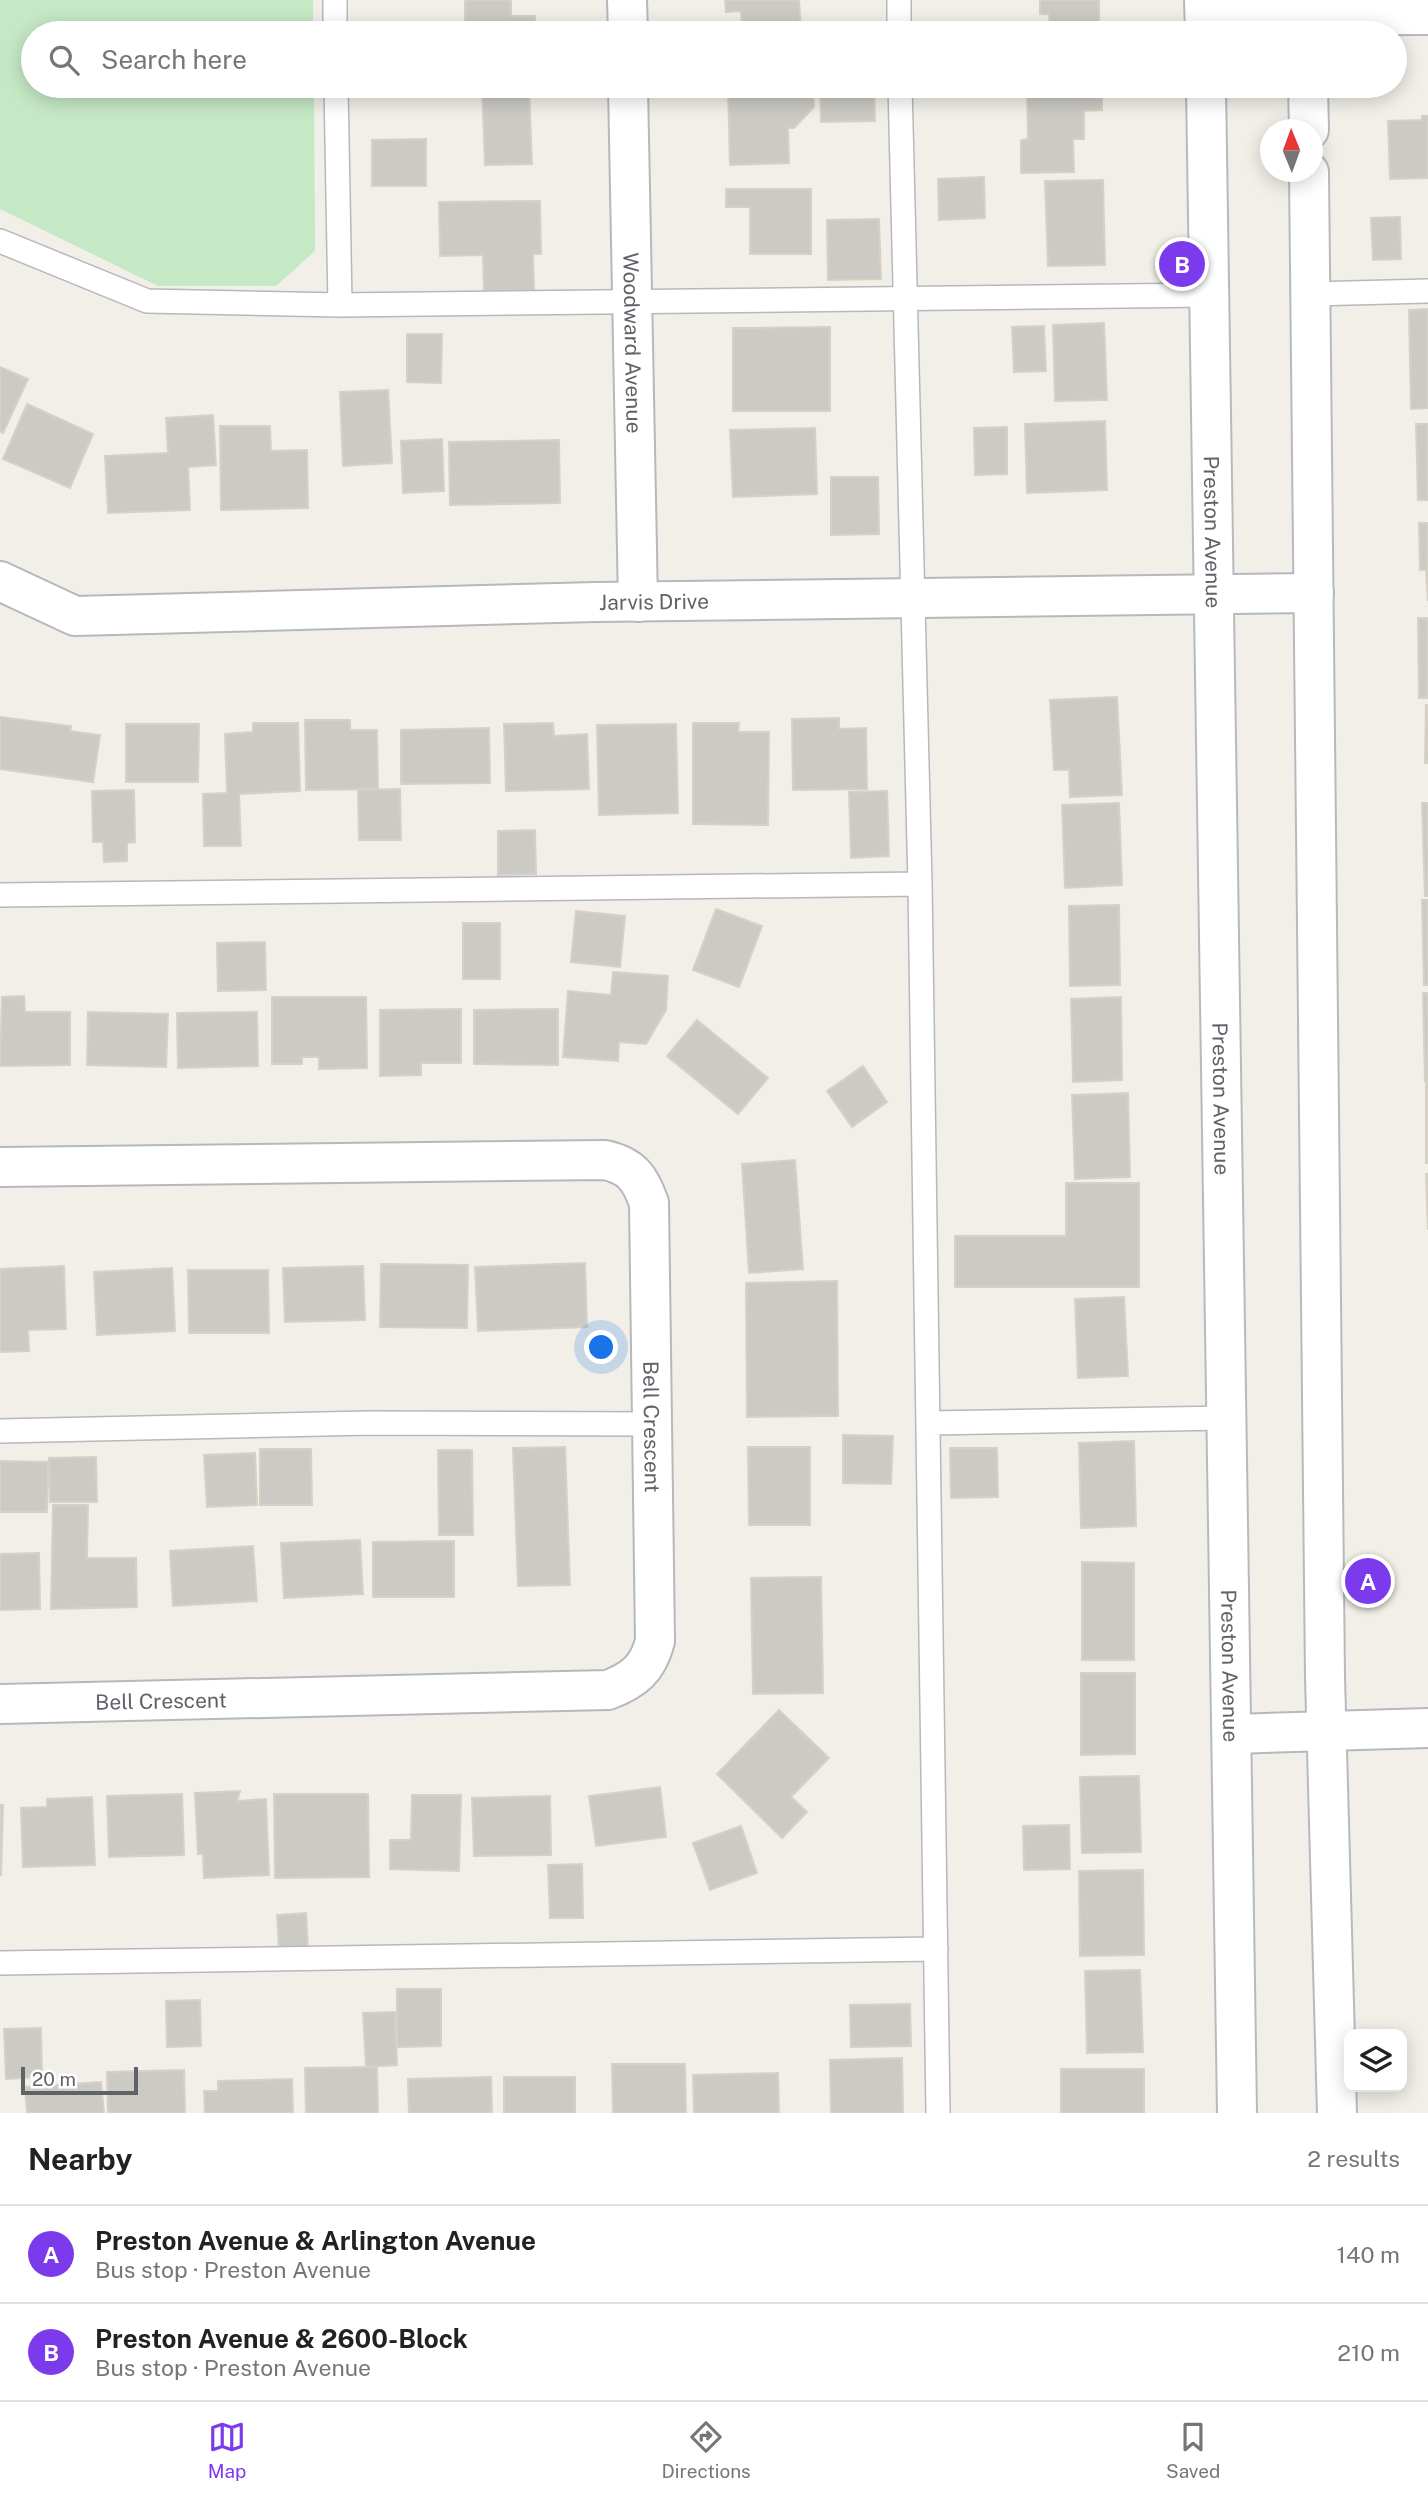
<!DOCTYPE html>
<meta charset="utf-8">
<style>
:root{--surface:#fff;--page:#f6f6f6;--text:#222;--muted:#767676;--line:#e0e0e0;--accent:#7c3aed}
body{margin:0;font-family:"Public Sans",sans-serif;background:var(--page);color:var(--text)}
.controls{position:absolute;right:21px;bottom:21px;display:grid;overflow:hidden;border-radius:14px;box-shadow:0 4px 18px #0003}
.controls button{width:63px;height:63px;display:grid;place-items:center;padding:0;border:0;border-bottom:2px solid var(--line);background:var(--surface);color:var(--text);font:35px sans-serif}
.compass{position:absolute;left:1260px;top:119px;width:63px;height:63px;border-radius:50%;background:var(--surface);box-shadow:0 4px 18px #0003;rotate:359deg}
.scale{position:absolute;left:21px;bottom:18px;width:117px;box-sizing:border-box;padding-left:7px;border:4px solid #5f6368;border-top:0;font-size:19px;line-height:24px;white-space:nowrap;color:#5f6368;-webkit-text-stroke:5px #fff;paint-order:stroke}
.you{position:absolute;left:602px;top:1348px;width:24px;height:24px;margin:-18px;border:5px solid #fff;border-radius:50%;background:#1a73e8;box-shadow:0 0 0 10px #1a73e833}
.badge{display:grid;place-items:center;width:46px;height:46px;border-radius:50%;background:var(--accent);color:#fff;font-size:23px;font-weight:700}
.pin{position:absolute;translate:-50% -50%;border:4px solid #fff;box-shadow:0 2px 7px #0006}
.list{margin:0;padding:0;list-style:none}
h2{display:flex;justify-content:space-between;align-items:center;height:91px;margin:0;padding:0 28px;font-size:30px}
h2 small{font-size:23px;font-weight:400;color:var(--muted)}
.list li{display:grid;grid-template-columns:46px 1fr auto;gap:21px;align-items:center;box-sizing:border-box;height:98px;padding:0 28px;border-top:2px solid var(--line)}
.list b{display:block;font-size:26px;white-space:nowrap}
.list p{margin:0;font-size:23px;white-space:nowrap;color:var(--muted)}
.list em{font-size:23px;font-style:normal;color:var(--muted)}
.icon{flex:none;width:38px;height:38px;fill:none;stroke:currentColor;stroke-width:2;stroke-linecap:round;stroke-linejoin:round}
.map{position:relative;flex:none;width:1428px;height:2113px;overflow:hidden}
.search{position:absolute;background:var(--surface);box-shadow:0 4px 18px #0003;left:21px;right:21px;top:21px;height:77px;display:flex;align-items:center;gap:18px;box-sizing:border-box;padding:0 24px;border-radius:38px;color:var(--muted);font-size:26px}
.sheet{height:287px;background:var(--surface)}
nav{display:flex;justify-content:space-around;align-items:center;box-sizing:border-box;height:98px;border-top:2px solid var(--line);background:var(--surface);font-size:19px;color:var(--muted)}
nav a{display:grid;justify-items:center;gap:4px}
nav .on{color:var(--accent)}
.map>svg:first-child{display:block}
</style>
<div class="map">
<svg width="1428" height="2113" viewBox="0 0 1428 2113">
<rect width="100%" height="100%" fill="#f1efe8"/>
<path fill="#c5e8c5" d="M0,0H313V33H33V86H314L315,251L276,286H158L0,209Z"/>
<path fill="#cccac5" stroke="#d6d1c6" stroke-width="2" d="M465,0H511V16H535V33H465Z
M725,0H799L801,33H742L741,11L726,12Z
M1040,0H1099V33H1050L1049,14H1040Z
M1037,24V33H996L995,26Z
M482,86H529L532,164L485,165Z
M728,86H813L814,107L794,128H788L789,163L730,165Z
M820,86H874L875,121L821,122Z
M1027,86H1102V110L1084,111V139H1073L1074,172L1021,173V140L1028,139Z
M1422,116H1428V178L1390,179L1388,121L1422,120Z
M426,139V186H372V140Z
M984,177L985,218L939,220L938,179Z
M1103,180L1105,265L1048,266L1045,181Z
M726,189H811V254H750V207H726Z
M540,201L541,254H533L534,290L484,291L483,255L440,256L439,202Z
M1400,217L1401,259L1373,260L1371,218Z
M879,219L881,279L828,280L827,220Z
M1428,309V408L1411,409L1409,310Z
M1104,323L1107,400L1055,401L1053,325Z
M1044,326L1046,371L1014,372L1012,327Z
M830,327V411H733V328Z
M407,334H442L441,383L407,382Z
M0,367L28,379L3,433L0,431Z
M388,390L392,463L343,466L340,392Z
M27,404L93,434L70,488L3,459Z
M213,415L216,465L188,467L190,510L108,513L105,456L168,453L166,418Z
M1105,421L1107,490L1027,493L1025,424Z
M1416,424H1428V500H1418Z
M220,426H270L271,451L307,450L308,508L221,510Z
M1007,427V474L975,475L974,428Z
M815,428L817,494L733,497L730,430Z
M442,439L444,491L403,493L401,441Z
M559,440L560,503L450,505L449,442Z
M831,477H878L879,534L831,535Z
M1419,523H1428V601L1426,570H1420Z
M1418,618H1428V698H1419Z
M1117,697L1122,795L1070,797L1069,770H1054L1050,700Z
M1426,705H1428V763H1425Z
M0,717L71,726L70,731L100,735L93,782L0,769Z
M839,718V729L866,728L867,789L793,790L792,719Z
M305,720H350V730H377L378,789L306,790Z
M253,723H298L300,791L239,794L241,846H204L203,794L227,793L225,734L253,732Z
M553,723L554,736L587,734L589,789L506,791L504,724Z
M693,723H739L738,732H769L768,825L693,824Z
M126,724H199L198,782H126Z
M676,724L678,813L599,815L597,725Z
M489,728L490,783L401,784V730Z
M400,789L401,840H359L358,790Z
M134,790L135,842L127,843V861L104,862L103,842H93L92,791Z
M887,791L889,856L851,858L849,792Z
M1119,803L1122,885L1065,888L1062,805Z
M1422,803H1428V896H1425Z
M535,830L536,874L498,875V831Z
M1422,900H1428V985H1424Z
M1119,905L1120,985L1070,986L1069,906Z
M716,909L762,926L739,987L693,970Z
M576,911L625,916L620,967L571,962Z
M463,923H500V979H463Z
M265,942L266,990L218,991L217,943Z
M613,972L668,976L666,1010L646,1044L619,1042L618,1061L563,1057L568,991L611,995Z
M1423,993H1428V1081H1425Z
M24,996L25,1012H70V1065L0,1066L2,997Z
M272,997H366L367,1068L319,1069V1057H302V1064H272Z
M1121,997L1122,1080L1073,1082L1071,999Z
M461,1009V1063H421V1075L380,1076V1010Z
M558,1009V1065L474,1064V1010Z
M88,1012L168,1014L166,1067L87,1065Z
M257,1012L258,1066L178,1068L177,1013Z
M697,1020L768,1078L738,1114L667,1056Z
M863,1066L887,1102L852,1127L827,1091Z
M1426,1082H1428V1163H1426Z
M1128,1093L1130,1177L1075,1179L1072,1095Z
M795,1160L803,1269L749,1273L742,1164Z
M1426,1174H1428V1230Z
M1066,1183H1139V1287H955V1236H1066Z
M585,1263L587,1327L478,1331L475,1267Z
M381,1264L468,1265L467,1328L380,1327Z
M64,1266L66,1329L28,1330L29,1351L0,1352V1269Z
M363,1266L365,1320L285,1322L283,1268Z
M172,1268L175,1331L97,1335L94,1272Z
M188,1270H268L269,1333H189Z
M837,1281L838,1416L747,1417L746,1283Z
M1124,1297L1128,1376L1078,1378L1075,1299Z
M843,1435L893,1436L891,1484L843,1483Z
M1134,1441L1136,1526L1081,1528L1079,1443Z
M565,1447L570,1585L518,1586L513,1448Z
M748,1447H810V1525H749Z
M950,1448H997L998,1497L951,1498Z
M260,1449H311L312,1505H260Z
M438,1450H472L473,1535H439Z
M255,1453L257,1505L207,1507L204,1455Z
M96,1457L97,1502H50L49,1458Z
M0,1461L48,1462L47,1512H0Z
M53,1505H88L87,1558H136L137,1607L51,1609Z
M360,1540L363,1594L284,1598L281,1543Z
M454,1541V1597H373V1542Z
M253,1546L257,1601L173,1606L170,1551Z
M39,1553L40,1609L0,1610V1554Z
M1082,1562L1134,1563V1660H1082Z
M821,1577L823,1693L753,1694L751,1578Z
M1081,1673H1135V1754L1081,1755Z
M779,1710L829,1758L791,1797L807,1812L782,1838L717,1774Z
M1139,1776L1141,1852L1082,1853L1080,1777Z
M660,1787L666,1837L596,1846L589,1796Z
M240,1791L237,1801L266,1799L269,1875L204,1878L203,1854H198L195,1793Z
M182,1794L184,1855L109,1857L107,1796Z
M274,1794H368L369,1877L275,1878Z
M412,1795H461L459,1871L390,1869V1840H411Z
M550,1796L551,1855L474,1856L472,1798Z
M92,1797L95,1865L23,1867L21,1808L47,1807V1799Z
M0,1805H3L1,1875H0Z
M1069,1825L1070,1869L1024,1870L1023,1826Z
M741,1826L757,1873L710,1890L693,1843Z
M582,1864L583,1918H550L548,1865Z
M1143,1870L1144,1955L1080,1956L1079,1871Z
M306,1913L308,1947L279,1949L277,1915Z
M1140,1970L1143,2052L1087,2053L1085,1971Z
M397,1989H441V2046L397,2047Z
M200,2000L201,2046L167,2047L166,2001Z
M910,2004L911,2046L851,2047L850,2005Z
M395,2012L397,2065L366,2067L363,2013Z
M41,2028L42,2077L6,2079L4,2029Z
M902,2058L903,2113H831L830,2060Z
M612,2064H685L686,2113H613Z
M377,2067L378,2113H306L305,2068Z
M1061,2069H1144V2113H1061Z
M184,2070L185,2113H108L107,2072Z
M778,2073L779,2113H694L693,2075Z
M491,2077L492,2113H409L408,2079Z
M504,2077H575V2113H504Z
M292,2079L293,2113H205L204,2091H218V2081Z
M101,2082L104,2113H27L25,2087Z"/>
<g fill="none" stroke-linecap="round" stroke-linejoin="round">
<g stroke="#b5b8bc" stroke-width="26">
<path id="service" d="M335,0V33
M899,0V33
M336,86L340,305
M900,86L920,884L938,2113
M0,241L147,301L340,305L1210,295
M1311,294L1428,291
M0,895L920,884
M928,1423L1227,1418
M0,1431L368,1423L652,1424
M0,1963L936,1949"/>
</g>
<g stroke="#b5b8bc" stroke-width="42">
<g id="minor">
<path d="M627,0L628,33"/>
<path d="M1205,16L1428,15"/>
<path id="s1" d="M628,86L638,602"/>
<path id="s2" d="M0,581L75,616L596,602L1314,593"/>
<path id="s3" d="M0,1167L605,1160C632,1166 640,1178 649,1203L655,1641C648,1669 634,1680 608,1690L0,1704"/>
</g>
</g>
<g stroke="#b5b8bc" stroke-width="42">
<path id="tertiary" d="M1233,1734L1428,1728"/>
</g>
<g stroke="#b6babf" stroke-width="42">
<g id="secondary">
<path d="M1204,0L1205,33"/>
<path d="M1306,0L1307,33"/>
<path id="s4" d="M1206,86L1237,2113"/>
<path d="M1308,86L1309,130"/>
<path d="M1309,172L1325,1677L1337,2113"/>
</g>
</g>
<use href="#service" stroke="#fff" stroke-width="23"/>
<use href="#minor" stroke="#fff" stroke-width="38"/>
<use href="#tertiary" stroke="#fff" stroke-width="38"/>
<use href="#secondary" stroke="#fff" stroke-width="38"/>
</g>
<g text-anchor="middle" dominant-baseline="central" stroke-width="6" stroke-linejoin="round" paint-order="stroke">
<g font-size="21" fill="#5f6368" stroke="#fff">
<text stroke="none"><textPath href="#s1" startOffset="257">Woodward Avenue</textPath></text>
<text stroke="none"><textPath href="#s4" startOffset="446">Preston Avenue</textPath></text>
<text stroke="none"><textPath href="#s2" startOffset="662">Jarvis Drive</textPath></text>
<text stroke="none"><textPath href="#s4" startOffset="1013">Preston Avenue</textPath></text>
<text stroke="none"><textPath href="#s3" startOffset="894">Bell Crescent</textPath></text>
<text stroke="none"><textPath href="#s4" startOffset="1580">Preston Avenue</textPath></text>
<text transform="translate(161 1701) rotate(-1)">Bell Crescent</text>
</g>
</g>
</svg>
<div class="controls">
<button><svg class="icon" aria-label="layers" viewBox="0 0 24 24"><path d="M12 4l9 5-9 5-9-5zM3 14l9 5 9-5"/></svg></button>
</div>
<svg class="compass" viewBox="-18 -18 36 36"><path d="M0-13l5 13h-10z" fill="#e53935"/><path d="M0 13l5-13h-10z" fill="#767676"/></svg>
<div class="scale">20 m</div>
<div class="you"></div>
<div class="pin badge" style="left:1368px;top:1581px">A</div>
<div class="pin badge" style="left:1182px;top:264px">B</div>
<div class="search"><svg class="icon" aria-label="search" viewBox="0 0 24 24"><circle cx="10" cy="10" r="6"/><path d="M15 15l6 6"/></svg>Search here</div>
</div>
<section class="sheet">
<h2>Nearby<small>2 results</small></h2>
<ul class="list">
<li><span class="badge">A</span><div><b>Preston Avenue &amp; Arlington Avenue</b><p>Bus stop · Preston Avenue</p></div><em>140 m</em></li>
<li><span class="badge">B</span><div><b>Preston Avenue &amp; 2600-Block</b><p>Bus stop · Preston Avenue</p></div><em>210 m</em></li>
</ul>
</section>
<nav>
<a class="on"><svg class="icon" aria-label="map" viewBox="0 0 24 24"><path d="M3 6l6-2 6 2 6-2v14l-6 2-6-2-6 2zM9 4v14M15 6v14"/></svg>Map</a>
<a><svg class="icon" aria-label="directions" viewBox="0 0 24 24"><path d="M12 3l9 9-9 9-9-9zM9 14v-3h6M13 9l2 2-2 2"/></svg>Directions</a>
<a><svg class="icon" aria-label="saved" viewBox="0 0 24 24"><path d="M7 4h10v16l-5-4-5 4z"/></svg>Saved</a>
</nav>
